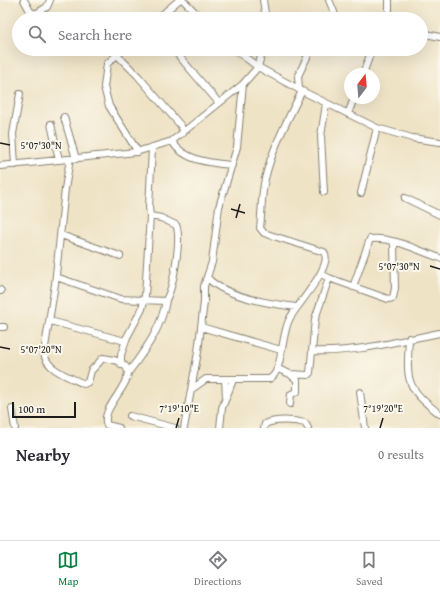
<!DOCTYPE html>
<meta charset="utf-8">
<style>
:root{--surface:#fff;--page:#f7f7f7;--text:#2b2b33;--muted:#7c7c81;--line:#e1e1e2;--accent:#0b8043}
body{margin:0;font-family:"Gentium Book Plus",serif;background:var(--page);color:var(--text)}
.compass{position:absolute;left:344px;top:68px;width:36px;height:36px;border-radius:50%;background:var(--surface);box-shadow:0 4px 16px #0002;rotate:16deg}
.scale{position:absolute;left:12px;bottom:10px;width:64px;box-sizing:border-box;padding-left:4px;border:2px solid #1c1c1c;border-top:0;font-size:11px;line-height:14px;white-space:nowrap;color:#1c1c1c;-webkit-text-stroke:3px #fbf7ec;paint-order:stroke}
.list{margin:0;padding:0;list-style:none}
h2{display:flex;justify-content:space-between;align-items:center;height:52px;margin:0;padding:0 16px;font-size:17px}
h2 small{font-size:13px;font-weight:400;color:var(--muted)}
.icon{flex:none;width:22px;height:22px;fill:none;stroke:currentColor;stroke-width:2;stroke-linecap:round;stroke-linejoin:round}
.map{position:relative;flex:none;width:440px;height:428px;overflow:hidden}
.search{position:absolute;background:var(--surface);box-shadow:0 4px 16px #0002;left:12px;right:12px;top:12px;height:44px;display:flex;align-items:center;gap:10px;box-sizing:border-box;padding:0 14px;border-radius:22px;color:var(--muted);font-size:15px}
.sheet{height:112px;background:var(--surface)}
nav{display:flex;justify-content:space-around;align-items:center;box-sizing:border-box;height:56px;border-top:1px solid var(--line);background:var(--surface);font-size:11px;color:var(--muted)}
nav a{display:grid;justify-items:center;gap:2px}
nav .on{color:var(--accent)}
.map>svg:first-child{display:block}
</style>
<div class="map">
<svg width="440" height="428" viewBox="0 0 440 428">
<rect width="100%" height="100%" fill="#fbf7ec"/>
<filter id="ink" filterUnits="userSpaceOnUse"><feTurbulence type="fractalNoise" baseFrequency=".025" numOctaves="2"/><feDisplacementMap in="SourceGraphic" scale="8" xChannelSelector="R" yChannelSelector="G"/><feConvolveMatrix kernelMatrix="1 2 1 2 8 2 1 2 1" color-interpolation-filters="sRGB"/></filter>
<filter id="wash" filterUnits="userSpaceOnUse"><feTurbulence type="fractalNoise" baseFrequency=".012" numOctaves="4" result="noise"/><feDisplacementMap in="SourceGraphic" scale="16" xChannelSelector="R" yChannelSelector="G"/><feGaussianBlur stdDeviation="0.9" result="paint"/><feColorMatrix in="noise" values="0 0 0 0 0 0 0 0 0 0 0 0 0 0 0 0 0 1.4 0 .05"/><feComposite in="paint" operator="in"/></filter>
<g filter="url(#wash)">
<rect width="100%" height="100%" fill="#efe3c6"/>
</g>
<g filter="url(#ink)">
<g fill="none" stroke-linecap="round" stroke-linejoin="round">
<g stroke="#868071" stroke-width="8">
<path id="minor" d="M24,0L30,11L35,14L47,7L50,0
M183,0L202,19
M263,0L266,19
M329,0L334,12L335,19
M157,19L179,0
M386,19L389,10V0
M421,33L440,37
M123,49L107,64L104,87L109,106L138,152
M173,49L219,103
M234,49L258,67L302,91L377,128L412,138L440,142
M116,54L138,76L181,126L183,133
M363,74L372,49
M299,89L298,76L311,49
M348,114L354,98
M64,117L76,159
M51,124L59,160
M172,141C183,161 212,163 232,165
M70,159L65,189L55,284L44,353C46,370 70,377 84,384L88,382L91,371L103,358C162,365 96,404 107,425L119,428
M15,165L13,134L20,94
M0,166L136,152L172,141L243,84L258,67L263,49
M324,192L321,136L326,104
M361,193L377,128
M405,198L440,215
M61,235L120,256
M56,277L121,299L165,301C173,291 182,238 176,225L161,218L150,216
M207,277C222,296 272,304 296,307
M329,278L388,299L393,298L395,288L394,243
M353,287L370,239C392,236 421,252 440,258
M0,290L1,291
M50,321L125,341
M0,327H4
M201,327L281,350
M409,338C407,380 404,387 440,414
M312,351C357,353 397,341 440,333
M121,364V355L127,337L142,309L145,296L150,216L149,207L152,149
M278,369L290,374L308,375L310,373L315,319L329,278L321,274
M128,373C145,350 162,328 166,300
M225,379L226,398
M192,389L206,379H269C283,374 281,333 290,318C297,305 334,265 324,252L264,233L260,228C262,212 261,195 265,179C272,149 288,119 302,91
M360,392L365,428
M290,404L291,394L297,392V380L291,375
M12,409L15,428
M130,416L175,428
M184,428L198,352L204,302V286L212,262L219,207L237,147L243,84
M220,428L222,408L233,380
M264,428L265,424C275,419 294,420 305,423L308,428"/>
</g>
<use href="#minor" stroke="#fff" stroke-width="6"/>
</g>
</g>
<path fill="none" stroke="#1c1c1c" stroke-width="1.5" d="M0,143L10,145M231,209L245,213M236,218L240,204M430,266L440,269M0,347L10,349M176,428L179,418M380,428L383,418"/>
<g font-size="10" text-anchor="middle" fill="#1c1c1c" stroke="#fbf7ec" stroke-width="4" stroke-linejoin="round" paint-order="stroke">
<text x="41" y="149">5°07'30"N</text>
<text x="399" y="270">5°07'30"N</text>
<text x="41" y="353">5°07'20"N</text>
<text x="179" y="412">7°19'10"E</text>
<text x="383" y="412">7°19'20"E</text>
</g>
</svg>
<svg class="compass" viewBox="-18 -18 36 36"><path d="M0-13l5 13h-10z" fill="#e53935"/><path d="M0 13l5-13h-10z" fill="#7c7c81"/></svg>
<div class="scale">100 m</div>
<div class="search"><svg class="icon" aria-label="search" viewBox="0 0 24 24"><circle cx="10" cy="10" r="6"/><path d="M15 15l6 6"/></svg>Search here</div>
</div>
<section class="sheet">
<h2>Nearby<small>0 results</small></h2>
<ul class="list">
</ul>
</section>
<nav>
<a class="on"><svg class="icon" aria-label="map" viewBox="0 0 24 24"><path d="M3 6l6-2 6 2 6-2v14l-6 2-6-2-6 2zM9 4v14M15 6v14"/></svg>Map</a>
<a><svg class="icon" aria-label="directions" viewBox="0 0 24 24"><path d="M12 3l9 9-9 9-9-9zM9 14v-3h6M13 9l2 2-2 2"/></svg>Directions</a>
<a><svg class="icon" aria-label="saved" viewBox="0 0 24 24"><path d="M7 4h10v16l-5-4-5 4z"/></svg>Saved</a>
</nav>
